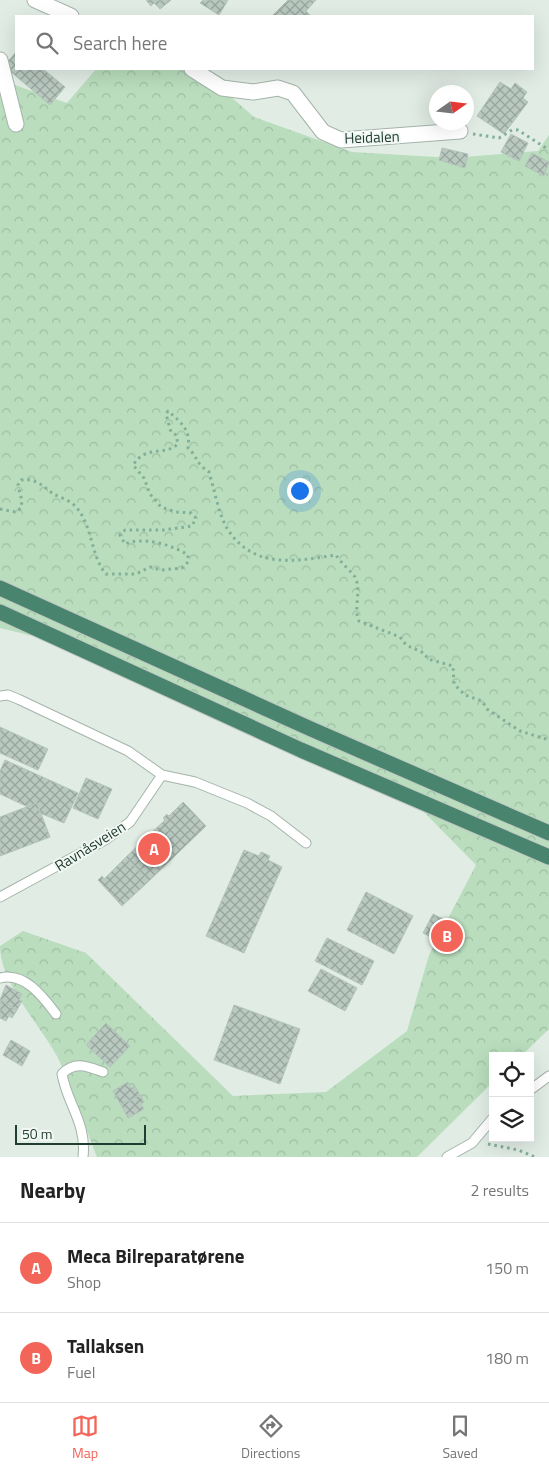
<!DOCTYPE html>
<meta charset="utf-8">
<style>
:root{--surface:#fff;--page:#f6f6f6;--text:#222;--muted:#767676;--line:#e0e0e0;--accent:#f36558}
body{margin:0;font-family:"Titillium Web",sans-serif;background:var(--page);color:var(--text)}
.controls{position:absolute;right:15px;bottom:15px;display:grid;overflow:hidden;border-radius:0px;box-shadow:0 5px 20px #0002}
.controls button{width:45px;height:45px;display:grid;place-items:center;padding:0;border:0;border-bottom:1px solid var(--line);background:var(--surface);color:var(--text);font:25px sans-serif}
.compass{position:absolute;left:429px;top:85px;width:45px;height:45px;border-radius:50%;background:var(--surface);box-shadow:0 5px 20px #0002;rotate:76deg}
.scale{position:absolute;left:15px;bottom:12px;width:131px;box-sizing:border-box;padding-left:5px;border:2px solid #213c31;border-top:0;font-size:14px;line-height:18px;white-space:nowrap;color:#213c31;-webkit-text-stroke:4px #f1f8f4;paint-order:stroke}
.you{position:absolute;left:299px;top:490px;width:18px;height:18px;margin:-12px;border:4px solid #fff;border-radius:50%;background:#1a73e8;box-shadow:0 0 0 8px #1a73e833}
.badge{display:grid;place-items:center;width:32px;height:32px;border-radius:50%;background:var(--accent);color:#fff;font-size:16px;font-weight:700}
.pin{position:absolute;translate:-50% -50%;border:2px solid #fff;box-shadow:0 1px 5px #0006}
.list{margin:0;padding:0;list-style:none}
h2{display:flex;justify-content:space-between;align-items:center;height:65px;margin:0;padding:0 20px;font-size:21px}
h2 small{font-size:16px;font-weight:400;color:var(--muted)}
.list li{display:grid;grid-template-columns:32px 1fr auto;gap:15px;align-items:center;box-sizing:border-box;height:90px;padding:0 20px;border-top:1px solid var(--line)}
.list b{display:block;font-size:19px;white-space:nowrap}
.list p{margin:0;font-size:16px;white-space:nowrap;color:var(--muted)}
.list em{font-size:16px;font-style:normal;color:var(--muted)}
.icon{flex:none;width:28px;height:28px;fill:none;stroke:currentColor;stroke-width:2;stroke-linecap:round;stroke-linejoin:round}
.map{position:relative;flex:none;width:549px;height:1157px;overflow:hidden}
.search{position:absolute;background:var(--surface);box-shadow:0 5px 20px #0002;left:15px;right:15px;top:15px;height:55px;display:flex;align-items:center;gap:12px;box-sizing:border-box;padding:0 18px;border-radius:0px;color:var(--muted);font-size:19px}
.sheet{height:245px;background:var(--surface)}
nav{display:flex;justify-content:space-around;align-items:center;box-sizing:border-box;height:70px;border-top:1px solid var(--line);background:var(--surface);font-size:14px;color:var(--muted)}
nav a{display:grid;justify-items:center;gap:2px}
nav .on{color:var(--accent)}
.map>svg:first-child{display:block}
</style>
<div class="map">
<svg width="549" height="1157" viewBox="0 0 549 1157">
<defs>
<pattern id="forest-crowns" width="20" height="18" patternUnits="userSpaceOnUse" patternTransform="scale(1.25)"><rect width="20" height="18" fill="#b9ddbd"/><path d="M2 6a3 3 0 1 1 6 0M12 15a3 3 0 1 1 6 0" fill="none" stroke="#9fbfa3"/></pattern>
<pattern id="building-cross-hatch" width="8" height="8" patternUnits="userSpaceOnUse" patternTransform="scale(1.25)"><rect width="8" height="8" fill="#b9c9c0"/><path d="M0 0l8 8M0 8l8-8" fill="none" stroke="#96a49d"/></pattern>
</defs>
<rect width="100%" height="100%" fill="#e1ece5"/>
<path fill="url(#forest-crowns)" d="M96,69H199L254,117L352,152L453,158L538,151L549,135V1029L521,1056H493V1082L417,1157H97C84,1125 74,1091 59,1060C43,1028 0,984 0,946L23,931L86,953L233,1096L326,1092L407,1031L429,955L476,865L414,802L41,638L0,628V80L67,103Z"/>
<path fill="url(#building-cross-hatch)" stroke="#b3c5bb" d="M146,0H171L160,9L154,3L151,6Z
M203,0H228L219,15L200,3Z
M288,0H316L306,11L310,15L308,16H275L273,15Z
M16,52V69H43L65,87L50,105L4,66Z
M500,82L511,89L515,83L527,92L523,98L528,102L504,134L477,116Z
M511,134L528,143L519,161L501,152Z
M442,148L468,154L465,168L439,160Z
M532,153L549,162L544,176L525,166Z
M0,727L48,749L38,770L0,753Z
M5,760L78,793L64,823L40,813L37,803L28,807L0,794V771Z
M86,778L112,789L98,819L73,808Z
M183,802L206,826L149,881L126,857L165,820L163,818L167,814L169,816Z
M37,803L50,837L0,856V817Z
M244,850L259,856L261,852L270,856L268,860L282,867L244,953L206,936Z
M126,857L149,881L122,906L98,880L102,876L104,879Z
M366,892L413,916L394,954L347,930Z
M433,914L451,923L441,942L423,933Z
M327,938L374,961L362,985L315,961Z
M321,969L357,988L345,1011L308,991Z
M6,985L22,994L19,1000L22,1001L17,1010L0,1000Z
M0,1000L17,1010L12,1018L9,1016L6,1021L0,1018Z
M234,1005L300,1029L280,1084L214,1060Z
M106,1023L130,1046L110,1067L86,1045Z
M11,1040L30,1051L22,1066L3,1055Z
M128,1082L131,1088L135,1086L140,1095L121,1105L113,1091Z
M140,1095L144,1102L141,1104L144,1109L128,1118L121,1105Z"/>
<g fill="none" stroke-linecap="round" stroke-linejoin="round">
<g stroke="#a4b4ab" stroke-width="11">
<path id="service" d="M0,696L8,695L18,699L128,751L162,775L195,782L247,803L271,816L306,843
M0,897L105,840L130,822L162,775
M0,978C25,972 43,997 56,1014
M530,1090L549,1076
M83,1157C87,1123 67,1104 62,1074C75,1060 89,1067 103,1072
M447,1157L472,1143L493,1118"/>
</g>
<g stroke="#a4b4ab" stroke-width="17">
<path id="minor" d="M35,0L71,16
M0,60L16,124
M192,69L222,88L253,92L278,88L293,93L323,132L341,140L460,131"/>
</g>
<g stroke="#c1c8c5" stroke-width="17">
<path id="trunk" d="M0,588L311,729L549,833
M0,612L301,750L549,857"/>
</g>
<path stroke="#81af99" stroke-width="3" stroke-dasharray="2.5 4" stroke-linecap="butt" d="M473,134L499,138L512,130H518L549,150
M0,509L16,512L21,508L22,501L18,485L21,480C35,478 42,485 52,493C58,497 67,499 73,504C93,522 90,556 106,574H136L150,567L161,570L182,568L188,562V555C172,545 144,536 125,544L120,535L125,530H164L192,526L196,518L191,513L176,512L161,507L150,494L144,478L133,465C147,444 163,457 178,444L176,435L171,432L166,414L168,411C181,422 191,430 188,448C198,457 195,463 209,472C214,488 219,516 228,530C255,570 296,561 336,555C341,563 351,571 355,577C362,591 353,608 359,621L400,637L406,645L424,653L428,659L453,666L454,684L465,695L482,701L487,709L520,731L549,740
M488,1144L518,1150L535,1157"/>
<use href="#service" stroke="#fff" stroke-width="9"/>
<use href="#minor" stroke="#fff" stroke-width="15"/>
<use href="#trunk" stroke="#49856e" stroke-width="15"/>
</g>
<g text-anchor="middle" dominant-baseline="central" stroke-width="4" stroke-linejoin="round" paint-order="stroke">
<g font-size="15" fill="#213c31" stroke="#f1f8f4">
<text transform="translate(372 137) rotate(-2)">Heidalen</text>
<text transform="translate(90 846) rotate(-32)">Ravnåsveien</text>
</g>
</g>
</svg>
<div class="controls">
<button><svg class="icon" aria-label="locate" viewBox="0 0 24 24"><circle cx="12" cy="12" r="6"/><path d="M12 2v4M12 18v4M2 12h4M18 12h4"/></svg></button>
<button><svg class="icon" aria-label="layers" viewBox="0 0 24 24"><path d="M12 4l9 5-9 5-9-5zM3 14l9 5 9-5"/></svg></button>
</div>
<svg class="compass" viewBox="-18 -18 36 36"><path d="M0-13l5 13h-10z" fill="#e53935"/><path d="M0 13l5-13h-10z" fill="#767676"/></svg>
<div class="scale">50 m</div>
<div class="you"></div>
<div class="pin badge" style="left:154px;top:849px">A</div>
<div class="pin badge" style="left:447px;top:936px">B</div>
<div class="search"><svg class="icon" aria-label="search" viewBox="0 0 24 24"><circle cx="10" cy="10" r="6"/><path d="M15 15l6 6"/></svg>Search here</div>
</div>
<section class="sheet">
<h2>Nearby<small>2 results</small></h2>
<ul class="list">
<li><span class="badge">A</span><div><b>Meca Bilreparatørene</b><p>Shop</p></div><em>150 m</em></li>
<li><span class="badge">B</span><div><b>Tallaksen</b><p>Fuel</p></div><em>180 m</em></li>
</ul>
</section>
<nav>
<a class="on"><svg class="icon" aria-label="map" viewBox="0 0 24 24"><path d="M3 6l6-2 6 2 6-2v14l-6 2-6-2-6 2zM9 4v14M15 6v14"/></svg>Map</a>
<a><svg class="icon" aria-label="directions" viewBox="0 0 24 24"><path d="M12 3l9 9-9 9-9-9zM9 14v-3h6M13 9l2 2-2 2"/></svg>Directions</a>
<a><svg class="icon" aria-label="saved" viewBox="0 0 24 24"><path d="M7 4h10v16l-5-4-5 4z"/></svg>Saved</a>
</nav>
